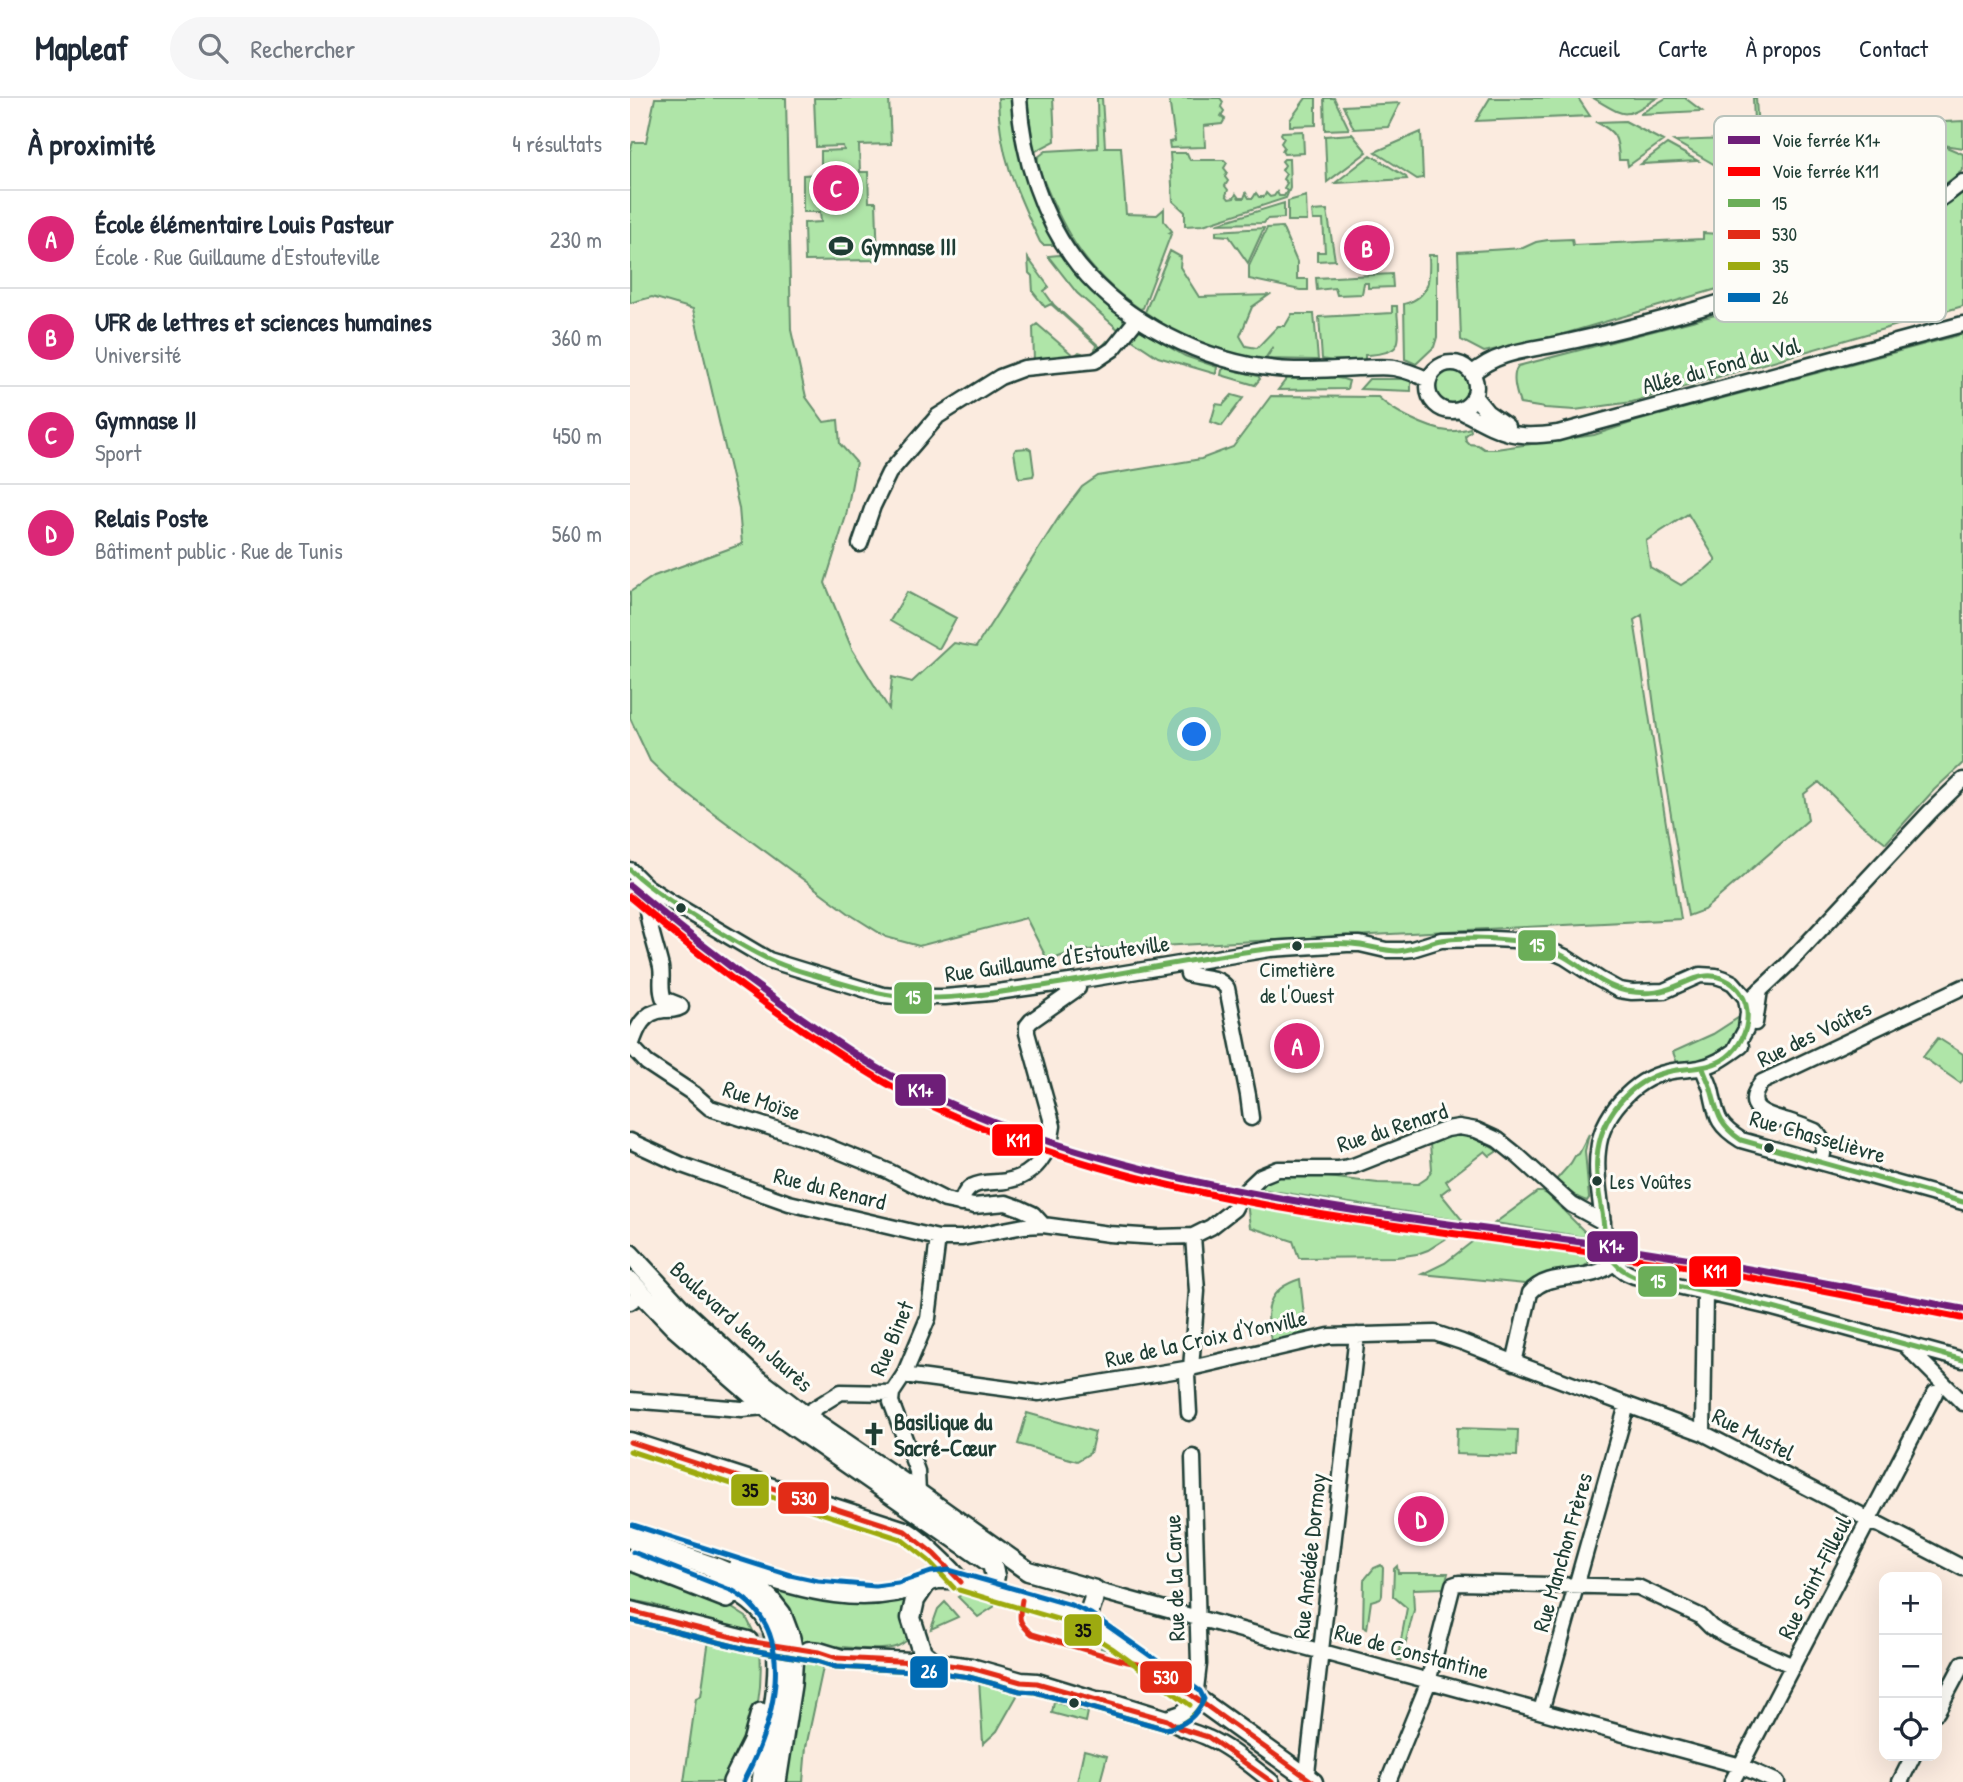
<!DOCTYPE html>
<html lang="fr">
<meta charset="utf-8">
<style>
:root{--surface:#fff;--page:#f6f6f7;--text:#1f2937;--muted:#747a83;--line:#e0e1e3;--accent:#db2777}
body{margin:0;font-family:"Patrick Hand",sans-serif;background:var(--page);color:var(--text)}
.controls{position:absolute;right:21px;bottom:21px;display:grid;overflow:hidden;border-radius:14px;box-shadow:0 7px 28px #0002}
.controls button{width:63px;height:63px;display:grid;place-items:center;padding:0;border:0;border-bottom:2px solid var(--line);background:var(--surface);color:var(--text);font:35px sans-serif}
.you{position:absolute;left:565px;top:637px;width:24px;height:24px;margin:-18px;border:5px solid #fff;border-radius:50%;background:#1a73e8;box-shadow:0 0 0 10px #1a73e833}
.badge{display:grid;place-items:center;width:46px;height:46px;border-radius:50%;background:var(--accent);color:#fff;font-size:23px;font-weight:700}
.pin{position:absolute;translate:-50% -50%;border:4px solid #fff;box-shadow:0 2px 7px #0006}
.list{margin:0;padding:0;list-style:none}
h2{display:flex;justify-content:space-between;align-items:center;height:91px;margin:0;padding:0 28px;font-size:30px}
h2 small{font-size:23px;font-weight:400;color:var(--muted)}
.list li{display:grid;grid-template-columns:46px 1fr auto;gap:21px;align-items:center;box-sizing:border-box;height:98px;padding:0 28px;border-top:2px solid var(--line)}
.list b{display:block;font-size:26px;white-space:nowrap}
.list p{margin:0;font-size:23px;white-space:nowrap;color:var(--muted)}
.list em{font-size:23px;font-style:normal;color:var(--muted)}
.icon{flex:none;width:38px;height:38px;fill:none;stroke:currentColor;stroke-width:2;stroke-linecap:round;stroke-linejoin:round}
.map{position:relative;flex:none;width:1333px;height:1684px;overflow:hidden}
header{display:flex;align-items:center;gap:42px;box-sizing:border-box;height:98px;padding:0 35px;background:var(--surface);border-bottom:2px solid var(--line)}
header strong{font-size:33px}
nav{display:flex;gap:38px;margin-inline-start:auto;font-size:24px}
.search{width:490px;height:63px;background:var(--page);display:flex;align-items:center;gap:18px;box-sizing:border-box;padding:0 24px;border-radius:38px;color:var(--muted);font-size:26px}
main{display:flex}
aside{flex:1;background:var(--surface)}
.map>svg:first-child{display:block}
</style>
<header>
<strong>Mapleaf</strong>
<div class="search"><svg class="icon" aria-label="search" viewBox="0 0 24 24"><circle cx="10" cy="10" r="6"/><path d="M15 15l6 6"/></svg>Rechercher</div>
<nav><a>Accueil</a><a>Carte</a><a>À propos</a><a>Contact</a></nav>
</header>
<main>
<aside>
<h2>À proximité<small>4 résultats</small></h2>
<ul class="list">
<li><span class="badge">A</span><div><b>École élémentaire Louis Pasteur</b><p>École · Rue Guillaume d'Estouteville</p></div><em>230 m</em></li>
<li><span class="badge">B</span><div><b>UFR de lettres et sciences humaines</b><p>Université</p></div><em>360 m</em></li>
<li><span class="badge">C</span><div><b>Gymnase II</b><p>Sport</p></div><em>450 m</em></li>
<li><span class="badge">D</span><div><b>Relais Poste</b><p>Bâtiment public · Rue de Tunis</p></div><em>560 m</em></li>
</ul>
</aside>
<div class="map">
<svg width="1333" height="1684" viewBox="0 0 1333 1684">
<rect width="100%" height="100%" fill="#fbebdf"/>
<filter id="ink" filterUnits="userSpaceOnUse"><feTurbulence type="fractalNoise" baseFrequency=".0143" numOctaves="2"/><feDisplacementMap in="SourceGraphic" scale="14" xChannelSelector="R" yChannelSelector="G"/><feConvolveMatrix kernelMatrix="1 2 1 2 8 2 1 2 1" color-interpolation-filters="sRGB"/></filter>
<g filter="url(#ink)">
<path fill="#afe5a8" stroke="#67916e" stroke-width="2" fill-rule="evenodd" d="M25,0H156L161,232L176,299L194,324L208,322L210,346L226,364L216,418L195,485L222,551L259,611L262,579L282,584L324,545L346,549L429,419L452,389L468,378L571,361L603,349L641,298L748,299C762,313 798,331 818,333C826,334 833,332 840,330L841,333L835,338L836,343L839,346L848,347L854,351H866L964,337L1007,323L1333,236V665L1304,692L1256,745L1231,726L1189,684L1174,696L1178,722L1074,812L1058,818L1029,646L1012,517L1004,522L1051,821L471,851L445,853L418,863L396,820L289,848L256,839L221,817L43,685L20,663L0,620V494L24,478L112,446L109,410L63,211L22,199L0,205V53L3,44H16ZM1058,416L1086,462L1076,471L1051,487L1020,469L1016,443Z
M184,0H259L261,46L229,47L230,74H238L239,104H246L248,162L175,163L174,125L191,124L190,114H173V77L191,76V53L214,52L213,48L186,49Z
M368,0H382L423,147H413L410,144C386,93 369,57 368,0Z
M397,0H423L425,43L404,54Z
M467,0H472L475,49H491L496,116L527,117L534,111V123L542,133L539,135L541,136L513,210L510,211C451,171 433,130 407,67L408,59L416,53L468,50Z
M539,0H590L593,4L591,9L594,13L591,18L595,21L592,26L574,28L575,49L540,50L539,44L545,43Z
M676,0H686V27L660,28V22Z
M694,0H704L719,31L695,32Z
M860,0H948L960,18L846,23Z
M963,0H1027C992,21 998,20 963,0Z
M1036,0H1055L1072,13L1010,16Z
M1123,0H1126L1130,66L1105,67L1123,53L1125,49Z
M770,5L758,29L724,31L713,8Z
M995,23L1033,43L998,68L997,62H989C988,39 986,34 966,24Z
M1333,23V50C1311,46 1269,44 1255,27Z
M673,33L674,55L654,56L652,53L654,49L651,45L654,40L651,36L652,34Z
M791,34L793,80L787,81L745,54Z
M722,36L737,54L697,84L695,38Z
M1119,40C1115,53 1102,67 1087,68L1044,43Z
M1279,43L1314,48L1333,56V72L1302,97L1275,114L1264,100L1236,83L1198,74L1199,70C1226,63 1251,47 1279,43Z
M1037,46L1068,63L1011,66Z
M540,55H557L560,62H594L597,65L594,70L597,74L595,79L598,83L595,88L598,92L596,97L599,101L604,100L606,96L609,100H614L616,95L619,100H623L626,95L629,99H634L636,95L640,99L644,98L647,94L649,98H654L657,93L654,90L657,85L653,81L656,76L652,72L655,67L652,63L654,61H659L660,90L656,100L573,127L555,128V114L543,103Z
M741,57L776,79L777,81L705,85Z
M1333,94V208L1002,304L945,312L915,310L890,306C886,294 881,278 888,268L1147,201L1273,143V132L1320,105Z
M676,98L677,123H658V103Z
M654,105V120L637,121L634,125L586,126Z
M697,112L705,162L687,163V154H695L693,122H683L682,113Z
M652,129L667,164V181H678V192H670L619,181V168L637,130Z
M634,130L618,165L599,138L586,137V133Z
M1073,135L1090,136L1119,151L1118,178L1104,186L930,237L854,254L831,242L828,154L893,150L906,144L918,142L942,141L943,147L1073,141Z
M540,153L551,159L550,169L569,199L639,197L622,209L610,238L616,248L627,250L648,228H655L662,216H684L688,262L636,261L643,249L634,262C591,255 551,241 515,214Z
M429,157L434,158L491,215C494,222 495,226 490,233L447,195L418,158Z
M799,157H807V239L804,249L786,266L775,261L774,206C801,199 800,180 799,157Z
M398,160L419,189L414,193L424,207L471,250L477,243L480,246L466,255L465,252L466,247L421,206L415,209L403,194L402,178L399,175Z
M762,176L763,189L738,190V185H734L732,196L707,197L705,190L687,192L686,180Z
M762,208H767C768,244 778,255 735,257V262L702,263L692,261L689,219L762,215Z
M407,226L444,258L449,254L452,255L453,258L404,264L403,229Z
M510,232L555,258L587,269L586,276L528,259L501,241Z
M595,270L628,278L630,281L625,287L591,277L592,272Z
M806 289a18 18 0 1 1 36 0a18 18 0 1 1-36 0Z
M695,278L713,281L719,283L717,291L648,292L658,279Z
M739,281H781V293L730,291Z
M602,297L613,300L592,328L581,324L586,306L593,307Z
M398,350L401,352L404,375L403,378L390,380L388,378L384,354L386,351Z
M277,494L326,520L309,551L260,523Z
M1108,920L1110,921C1107,954 1075,963 1047,965L1043,954L1083,936Z
M1308,940L1333,956V982L1330,985L1293,959Z
M959,1036L955,1053L959,1100L957,1103C945,1100 935,1090 926,1082L941,1065L945,1058L949,1056Z
M822,1037C838,1036 852,1042 866,1052V1054L860,1058L855,1053L816,1083L820,1089L811,1096L833,1123L631,1091C637,1081 646,1078 656,1074L748,1085L788,1086L797,1080L802,1071L800,1046Z
M907,1094H913L917,1096L961,1140L865,1125Z
M617,1104L823,1136L798,1152L787,1156L767,1159L669,1160L663,1143L620,1129Z
M847,1140L966,1157L949,1174L910,1177L895,1186L792,1176L815,1165Z
M670,1181L676,1236L641,1243C635,1212 635,1192 670,1181Z
M397,1315L465,1334L460,1355L447,1363L388,1346Z
M827,1330L888,1332L887,1358L826,1356Z
M751,1467L753,1470L752,1497L751,1500L741,1503L737,1531L733,1529L734,1482L744,1470Z
M767,1468L768,1475H818L814,1490L783,1491L784,1512L771,1563L768,1562V1558L777,1510L763,1498L764,1471Z
M0,1469L94,1505L116,1519L125,1537L67,1521L21,1506L0,1502Z
M131,1484L282,1498V1539C277,1542 273,1546 268,1548C248,1556 202,1547 179,1545L194,1565L176,1649L173,1684H154L173,1566L171,1544L162,1521Z
M336,1494L369,1503L365,1508L348,1519L328,1499Z
M315,1504L328,1519L301,1531L308,1511Z
M411,1515L444,1525L492,1556L471,1550L472,1545L436,1535L438,1525L410,1517Z
M79,1541L130,1551C132,1578 130,1608 120,1634C113,1651 102,1668 94,1684H54L66,1600L71,1598Z
M349,1581L384,1591L387,1598L367,1633L353,1646Z
M424,1604L458,1614L456,1624L422,1615Z
M454,1652L477,1658L470,1684H447Z"/>
<g fill="none" stroke-linecap="round" stroke-linejoin="round">
<path stroke="#cfc8bd" stroke-width="18" stroke-dasharray="18 9" stroke-linecap="butt" d="M118,1543L160,1550"/>
<g stroke="#1f3d34" stroke-width="19">
<path id="minor" d="M389,0C392,58 412,122 449,168C496,225 574,264 647,271C673,274 700,271 727,270C739,270 752,268 764,270C776,272 788,277 799,282
M798 289a24 24 0 1 1 48 0a24 24 0 1 1-48 0Z
M842,276C868,252 904,252 937,244C971,237 1006,228 1040,219C1147,190 1245,153 1333,84
M844,298L857,314L877,328
M829,312C871,334 880,342 928,335L1333,226
M230,446L243,408L259,375L308,318L370,279L394,270L465,263L483,251L508,220
M0,772L16,788L39,803L139,862L253,897L277,899H315L360,895L447,883L640,851L717,846H730L756,852H772L782,851L811,842L862,841L884,842L917,851L935,859L969,881L989,892L1002,894L1034,893L1070,877L1086,878L1095,881L1103,885L1116,900L1118,914L1116,931L1104,953
M16,788C14,818 24,840 31,869C33,881 29,890 34,901L49,907L51,909C46,912 41,912 34,912C13,914 7,930 1,948L17,965L64,996L80,1010L189,1045L258,1073L315,1102L344,1108L376,1105L390,1110L403,1116L413,1127
M556,865L558,876C573,881 587,877 597,890L618,997L621,1020
M1124,898L1157,867L1300,714L1333,682
M1125,925L1130,892
M1111,948C1098,957 1086,967 1069,970C1059,972 1048,971 1038,974C1003,981 971,1018 968,1053C965,1074 970,1096 972,1117C975,1144 975,1168 1004,1178L1143,1210L1333,1262
M1073,970C1075,977 1079,984 1081,991C1087,1017 1085,1026 1111,1042L1333,1104
M0,1043L52,1067L159,1105L308,1140H332L394,1128L413,1127L479,1136L527,1139L563,1138L581,1129L604,1111L612,1096L631,1078L648,1071H708L723,1068L817,1031L829,1029L846,1032L868,1042L888,1058L942,1107L973,1124
M1191,1064C1195,1051 1195,1043 1185,1033C1176,1029 1167,1026 1158,1023C1136,1017 1111,1011 1132,984L1333,889
M331,1106C333,1099 335,1092 343,1088C352,1083 366,1085 376,1083C405,1078 420,1056 423,1028L397,935V928L401,923L448,890L447,883
M0,1204L12,1196
M1274,1246L1333,1305
M884,1265L900,1195C920,1170 960,1187 983,1165
M274,1277L409,1295L561,1270L699,1238L805,1235L832,1244L893,1268L1073,1335L1229,1416L1238,1424L1250,1427L1333,1470
M0,1302L112,1311L136,1309
M559,1315L557,1277L561,1270L567,1193L563,1138
M168,1323L174,1317L211,1294L262,1295
M1073,1335L1075,1195
M563,1359L569,1566L565,1600
M288,1395L287,1373L261,1304L262,1295L274,1277L298,1220L308,1140
M465,1492L1111,1668L1147,1684
M911,1613L997,1307
M1307,1614L1333,1565
M537,1622C551,1632 563,1633 578,1640C601,1650 622,1669 642,1684
M676,1684L727,1237
M758,1684L797,1588L823,1487L829,1485L1008,1489L1070,1518L1081,1529L1097,1538L1163,1568
M1102,1684L1305,1295
M1270,1684L1283,1658"/>
</g>
<g stroke="#1f3d34" stroke-width="23">
<path id="major" d="M0,1156L52,1212L122,1277L174,1317L288,1395L398,1473L465,1492L463,1503L456,1523
M0,1183L44,1229L136,1309L362,1466L365,1478L361,1493
M0,1344L275,1433C289,1440 321,1471 331,1484
M0,1513L118,1543
M179,1553L189,1554L212,1561L305,1565L341,1570L391,1584L407,1585L466,1603L482,1605L537,1622L552,1617L558,1612L565,1600
M305,1565L292,1554L281,1520L285,1502L297,1484L308,1481H319L439,1515L456,1523L487,1543L683,1684"/>
</g>
<g stroke="#1f3d34" stroke-width="24">
<path id="highway" d="M0,1440L86,1470L123,1486L140,1502L151,1516L160,1540L163,1555L161,1587L146,1684
M0,1462L97,1500
M108,1469C170,1489 232,1511 297,1484
M87,1484C110,1494 134,1507 143,1532C157,1570 137,1643 132,1684
M103,1684L123,1644L131,1615"/>
</g>
<use href="#minor" stroke="#fdfcf7" stroke-width="14"/>
<use href="#major" stroke="#fdfcf7" stroke-width="18"/>
<use href="#highway" stroke="#fdfcf7" stroke-width="19"/>
<g stroke="#fdfcf7" stroke-width="10">
<path id="bus-1" d="M0,772C25,795 54,812 83,830C103,842 123,855 145,864C164,872 184,877 204,883C232,891 258,899 288,900C327,901 366,895 405,889C482,878 559,861 636,851C664,848 694,844 722,846C738,847 752,853 768,853C782,852 793,847 806,843C818,840 832,840 845,840C876,841 908,843 935,859C956,871 972,888 996,893C1009,895 1023,896 1035,892C1056,887 1072,871 1094,881C1126,895 1123,939 1097,959C1080,972 1057,969 1037,974C999,983 970,1020 967,1059C965,1079 970,1100 973,1121C976,1148 976,1166 1004,1178L1143,1210L1333,1262
M1073,970C1075,977 1079,984 1081,991C1088,1016 1088,1026 1111,1042L1333,1104"/>
</g>
<g stroke="#fdfcf7" stroke-width="10">
<path id="bus-2" d="M0,1344L275,1433L304,1456L331,1484
M392,1502C389,1520 387,1524 402,1536L493,1563L522,1569L683,1684
M0,1513L118,1543L189,1554L207,1560L305,1565L341,1570L391,1584L407,1585L537,1622L549,1630L578,1639L642,1684"/>
</g>
<g stroke="#fdfcf7" stroke-width="10">
<path id="bus-3" d="M0,1353L271,1441L299,1463L324,1490
M329,1492L444,1526L482,1550L560,1607
M0,1522L116,1551L187,1563L206,1569L304,1574L339,1579L390,1593L405,1594L536,1631C554,1627 563,1620 573,1604"/>
</g>
<g stroke="#fdfcf7" stroke-width="10">
<path id="bus-4" d="M3,1454L103,1493C172,1534 143,1627 113,1684
M0,1522L116,1551L187,1563L206,1569L304,1574L339,1579L390,1593L405,1594L536,1631C555,1627 566,1619 574,1601L570,1593L461,1516L441,1507L319,1472L301,1474L268,1485L245,1488L188,1483L160,1477L3,1427"/>
</g>
<use href="#bus-1" stroke="#6bae58" stroke-width="5"/>
<use href="#bus-2" stroke="#e22c17" stroke-width="5"/>
<use href="#bus-3" stroke="#9daa10" stroke-width="5"/>
<use href="#bus-4" stroke="#006ab3" stroke-width="5"/>
<g stroke="#fdfcf7" stroke-width="12">
<path id="rail-1" d="M0,788C57,836 115,881 176,923C207,945 239,967 273,984C489,1092 731,1113 966,1146C1089,1164 1211,1188 1333,1211"/>
</g>
<g stroke="#fdfcf7" stroke-width="12">
<path id="rail-2" d="M0,799C55,846 111,889 170,930C202,951 233,973 267,991C482,1102 729,1121 966,1155C1088,1172 1210,1196 1331,1220"/>
</g>
<use href="#rail-1" stroke="#6e1e78" stroke-width="7"/>
<use href="#rail-2" stroke="#f00" stroke-width="7"/>
</g>
</g>
<defs>
<g id="stadium-bare" transform="scale(1.89)"><path d="M0-5a6.5 5 0 1 0 0 10a6.5 5 0 1 0 0-10ZM-3.5-1.8h7v3.6h-7Z" fill="#1f3d34" stroke="#fdfcf7" stroke-width="2.5" paint-order="stroke"/></g>
<g id="church-bare" transform="scale(1.89)"><path d="M-1.2-6h2.4v3.5h3.3v2.4h-3.3V6h-2.4V-.1h-3.3v-2.4h3.3Z" fill="#1f3d34" stroke="#fdfcf7" stroke-width="2.5" paint-order="stroke"/></g>
</defs>
<g fill-rule="evenodd">
<use href="#stadium-bare" x="211" y="148"/>
<use href="#church-bare" x="244" y="1336"/>
</g>
<g fill="#1f3d34" stroke="#fdfcf7" stroke-width="2.5">
<circle cx="51" cy="810" r="6"/>
<circle cx="667" cy="848" r="6"/>
<circle cx="1139" cy="1050" r="6"/>
<circle cx="967" cy="1083" r="6"/>
<circle cx="444" cy="1605" r="6"/>
</g>
<g text-anchor="middle" dominant-baseline="central" stroke-width="6" stroke-linejoin="round" paint-order="stroke">
<g font-size="21" fill="#1f3d34" stroke="#fdfcf7">
<text x="667" y="871">Cimetière<tspan x="667" dy="26">de l'Ouest</tspan></text>
<text x="980" y="1083" text-anchor="start">Les Voûtes</text>
</g>
<g font-size="23" font-weight="bold" fill="#1f3d34" stroke="#fdfcf7" text-anchor="start">
<text x="231" y="148">Gymnase III</text>
<text x="264" y="1323">Basilique du<tspan x="264" dy="26">Sacré-Cœur</tspan></text>
</g>
<g font-size="23" fill="#1f3d34" stroke="#fdfcf7">
<text transform="translate(1091 267) rotate(-15)">Allée du Fond du Val</text>
<text transform="translate(427 860) rotate(-8)">Rue Guillaume d'Estouteville</text>
<text transform="translate(1184 935) rotate(-26)">Rue des Voûtes</text>
<text transform="translate(132 1002) rotate(19)">Rue Moïse</text>
<text transform="translate(762 1029) rotate(-18)">Rue du Renard</text>
<text transform="translate(1188 1038) rotate(16)">Rue Chasselièvre</text>
<text transform="translate(200 1090) rotate(14)">Rue du Renard</text>
<text transform="translate(112 1228) rotate(42)">Boulevard Jean Jaurès</text>
<text transform="translate(261 1240) rotate(-67)">Rue Binet</text>
<text transform="translate(576 1240) rotate(-12)">Rue de la Croix d'Yonville</text>
<text transform="translate(1124 1336) rotate(27)">Rue Mustel</text>
<text transform="translate(932 1454) rotate(-74)">Rue Manchon Frères</text>
<text transform="translate(679 1458) rotate(-84)">Rue Amédée Dormoy</text>
<text transform="translate(1184 1479) rotate(-63)">Rue Saint-Filleul</text>
<text transform="translate(544 1480) rotate(-92)">Rue de la Carue</text>
<text transform="translate(782 1553) rotate(15)">Rue de Constantine</text>
</g>
</g>
<rect x="1084" y="18" width="232" height="206" rx="10" fill="#fdfcf7" stroke="#bac3bc" stroke-width="2"/>
<rect x="1098" y="38" width="32" height="8" fill="#6e1e78"/>
<rect x="1098" y="69" width="32" height="9" fill="#f00"/>
<rect x="1098" y="101" width="32" height="8" fill="#6bae58"/>
<rect x="1098" y="132" width="32" height="9" fill="#e22c17"/>
<rect x="1098" y="164" width="32" height="8" fill="#9daa10"/>
<rect x="1098" y="195" width="32" height="9" fill="#006ab3"/>
<g font-size="19" fill="#1f3d34">
<text x="1142" y="49">Voie ferrée K1+</text>
<text x="1142" y="80">Voie ferrée K11</text>
<text x="1142" y="112">15</text>
<text x="1142" y="143">530</text>
<text x="1142" y="175">35</text>
<text x="1142" y="206">26</text>
</g>
<g stroke="#fdfcf7" stroke-width="2.5">
<rect x="887" y="831" width="40" height="33" rx="7" fill="#6bae58"/>
<rect x="263" y="883" width="40" height="34" rx="7" fill="#6bae58"/>
<rect x="264" y="975" width="53" height="34" rx="7" fill="#6e1e78"/>
<rect x="361" y="1025" width="53" height="34" rx="7" fill="#f00"/>
<rect x="956" y="1132" width="53" height="33" rx="7" fill="#6e1e78"/>
<rect x="1058" y="1157" width="54" height="33" rx="7" fill="#f00"/>
<rect x="1007" y="1167" width="41" height="33" rx="7" fill="#6bae58"/>
<rect x="100" y="1375" width="40" height="34" rx="7" fill="#9daa10"/>
<rect x="147" y="1383" width="53" height="34" rx="7" fill="#e22c17"/>
<rect x="433" y="1515" width="40" height="34" rx="7" fill="#9daa10"/>
<rect x="279" y="1557" width="40" height="34" rx="7" fill="#006ab3"/>
<rect x="509" y="1562" width="54" height="34" rx="7" fill="#e22c17"/>
</g>
<g font-size="19" text-anchor="middle" font-weight="bold" fill="#fff">
<text x="907" y="854">15</text>
<text x="283" y="906">15</text>
<text x="291" y="999">K1+</text>
<text x="388" y="1049">K11</text>
<text x="982" y="1155">K1+</text>
<text x="1085" y="1180">K11</text>
<text x="1028" y="1190">15</text>
<text x="174" y="1407">530</text>
<text x="299" y="1580">26</text>
<text x="536" y="1586">530</text>
</g>
<g font-size="19" text-anchor="middle" font-weight="bold" fill="#111">
<text x="120" y="1399">35</text>
<text x="453" y="1539">35</text>
</g>
</svg>
<div class="controls">
<button>+</button>
<button>−</button>
<button><svg class="icon" aria-label="locate" viewBox="0 0 24 24"><circle cx="12" cy="12" r="6"/><path d="M12 2v4M12 18v4M2 12h4M18 12h4"/></svg></button>
</div>
<div class="you"></div>
<div class="pin badge" style="left:667px;top:948px">A</div>
<div class="pin badge" style="left:737px;top:150px">B</div>
<div class="pin badge" style="left:206px;top:90px">C</div>
<div class="pin badge" style="left:791px;top:1421px">D</div>
</div>
</main>
